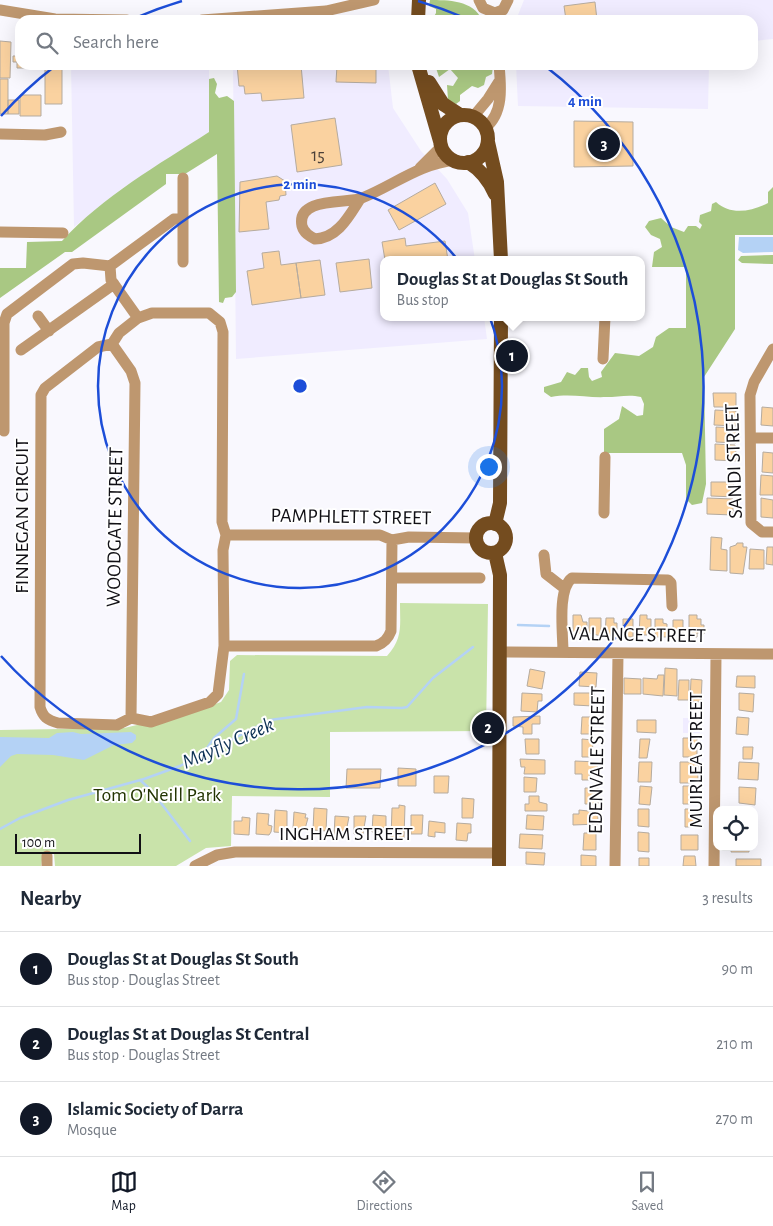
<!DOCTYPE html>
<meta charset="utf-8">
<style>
:root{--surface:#fff;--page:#f6f6f7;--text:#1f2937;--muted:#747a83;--line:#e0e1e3;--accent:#111827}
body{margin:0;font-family:"Alegreya Sans",sans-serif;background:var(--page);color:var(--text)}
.controls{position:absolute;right:15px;bottom:15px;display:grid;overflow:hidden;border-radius:10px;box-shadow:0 5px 20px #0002}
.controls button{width:45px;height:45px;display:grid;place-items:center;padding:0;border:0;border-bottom:1px solid var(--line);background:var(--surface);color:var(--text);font:25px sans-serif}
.scale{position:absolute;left:15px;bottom:12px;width:126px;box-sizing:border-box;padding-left:5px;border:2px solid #111015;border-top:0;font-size:14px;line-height:18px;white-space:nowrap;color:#111015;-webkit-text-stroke:4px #fff;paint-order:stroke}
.you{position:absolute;left:488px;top:466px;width:18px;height:18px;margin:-12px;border:4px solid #fff;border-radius:50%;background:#1a73e8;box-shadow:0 0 0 8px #1a73e833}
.badge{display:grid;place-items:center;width:32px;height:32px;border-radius:50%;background:var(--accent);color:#fff;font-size:16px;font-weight:700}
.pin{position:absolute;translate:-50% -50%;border:2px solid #fff;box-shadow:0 1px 5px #0006}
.popup{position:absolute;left:380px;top:256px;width:265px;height:65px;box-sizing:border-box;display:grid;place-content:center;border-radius:10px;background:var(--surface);filter:drop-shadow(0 1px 4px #0005);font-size:16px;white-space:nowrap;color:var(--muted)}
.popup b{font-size:19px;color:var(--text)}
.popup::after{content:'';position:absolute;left:50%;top:100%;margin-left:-10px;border:10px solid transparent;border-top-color:var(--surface)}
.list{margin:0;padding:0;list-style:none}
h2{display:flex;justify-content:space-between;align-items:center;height:65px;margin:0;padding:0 20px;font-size:21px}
h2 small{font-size:16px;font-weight:400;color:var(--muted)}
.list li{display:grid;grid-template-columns:32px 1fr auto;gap:15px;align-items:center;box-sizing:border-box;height:75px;padding:0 20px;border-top:1px solid var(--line)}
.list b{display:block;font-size:19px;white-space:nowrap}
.list p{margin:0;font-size:16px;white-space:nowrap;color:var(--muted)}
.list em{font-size:16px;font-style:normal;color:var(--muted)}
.icon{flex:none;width:28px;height:28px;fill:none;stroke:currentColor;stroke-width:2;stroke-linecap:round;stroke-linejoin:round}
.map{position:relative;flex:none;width:773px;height:866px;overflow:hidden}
.search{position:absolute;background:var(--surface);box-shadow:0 5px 20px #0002;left:15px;right:15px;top:15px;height:55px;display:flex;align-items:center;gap:12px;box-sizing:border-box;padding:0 18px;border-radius:15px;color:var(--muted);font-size:19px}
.sheet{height:290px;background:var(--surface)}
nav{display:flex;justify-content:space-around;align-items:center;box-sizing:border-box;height:70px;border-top:1px solid var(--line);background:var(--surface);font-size:14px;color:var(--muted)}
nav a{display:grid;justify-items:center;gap:2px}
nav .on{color:var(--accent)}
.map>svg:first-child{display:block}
</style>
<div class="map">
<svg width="773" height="866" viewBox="0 0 773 866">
<rect width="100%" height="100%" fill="#f9f8fe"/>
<path fill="#f0ecff" d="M524,0H773V39L753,41V20H516Z
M383,15V20H334Z
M71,65H209V132L120,190L74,227Z
M233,65H388L393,108L421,151L447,179L468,213L475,260H383V317H484L487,339L236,359Z
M516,65H709L708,109L518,106Z
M683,718H700V733H683Z"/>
<path fill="#c9e3aa" d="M400,603L488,604L486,731L330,732V797L232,796L231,846L206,848L176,866H55L54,854H43L41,866H0V730L124,728L137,725H155L221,702L229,690L230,661L237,655L387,656C403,638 400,626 400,603Z"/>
<path fill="#a9c883" d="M430,0C447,0 474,0 482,20H432L436,13V9L429,6Z
M435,65H493V66L492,74L486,77L484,85L478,88L472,86L460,95V101L456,104L448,100L447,85L453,86L458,78L450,69L439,77Z
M214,78L217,84L215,93L219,98L227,96L234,101L236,292L232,297L225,298L223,303L219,302L217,154L185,174H166V184L72,252H65L0,298V268H26L27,242L62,241C103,196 158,165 209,132V79Z
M773,187V235H735V329L704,377L706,484L702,503L692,505L686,499V465L682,453H604V429L619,419L622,406L637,416L643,415L644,404L641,397C629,394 618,397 606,397C587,398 570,393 551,397L544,392V387L561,382L567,372L575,375L581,368H588L589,377L592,381L602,377L601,372L615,353L639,356L653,347L656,337L669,328H686V267H652L654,252L662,247L660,239L651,235L645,227L649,221L661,218L671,227L684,232L688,226H696L700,229L702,225L699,222L700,215L711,211L712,204L716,202C731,216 752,211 768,203V192Z
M773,255V264L742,263L738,260L741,256Z"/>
<path fill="#b4d2f5" d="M739,237H773V252L743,253L738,250Z
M73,732L81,734L131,732L136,735V739L132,743L114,745L84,760L53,755L17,754L11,756L0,767V737L49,738L57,733Z"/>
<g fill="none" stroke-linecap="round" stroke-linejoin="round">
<path stroke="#b4d2f5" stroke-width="2.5" d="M518,625L549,626
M205,751L214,738L236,719L244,674
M140,780L151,790L190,841
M0,829L20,818L68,800L144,779L180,766L270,720L367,707L402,708L407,707L433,678L473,647"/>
</g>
<path fill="#fad2a0" stroke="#b5ab9f" d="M595,2L597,20H566L564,6Z
M0,41L11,42L10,78H0Z
M17,50H20V65H39V68H17V62H13V56H17Z
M45,65H62V104H45Z
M237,65H301L304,98L262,101L261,93L245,94L244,86H239Z
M337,65H376V83L336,82Z
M0,79H8V114H0Z
M20,95H41V116H20Z
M8,100H19V114H8Z
M335,118L342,165L297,172L291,125Z
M574,121L633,122V166L574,167Z
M277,176L285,181L286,195L280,196L279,200L266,202L269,229L239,232L240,182Z
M435,183L446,204L399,230L388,210Z
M405,238L406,246L445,241L448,260H385L382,242Z
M279,251L281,265L296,263L301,298L252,305L247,271L264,268L262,253Z
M369,259L372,288L340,292L336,263Z
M320,260L325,295L301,298L296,263Z
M713,393H736V407H714Z
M762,407L773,408V426L761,425Z
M715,410L736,411V426L714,425Z
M716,427L736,428V443L716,442Z
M715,444L735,445L737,461L715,460Z
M763,452L773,453V473L762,472Z
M761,475L773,476V495H760Z
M711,482H733L736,497L711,496Z
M707,498L733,499V515L707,514Z
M761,498L773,500V518L761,517Z
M711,537L722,538L721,549L727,550V571L710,570Z
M737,543H743V547H747L743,574L730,573V547L736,545Z
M767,547H773V565L766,564Z
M750,549L764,550V569H749Z
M573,615H581L583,622H587V633L573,634Z
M640,615H647V619H651V628H647V635H639Z
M689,615H697V619H701V625H704V634L697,633V637H689Z
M589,618H601V636L589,633Z
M606,618H614V623H617V636H605Z
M623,619H633V637H627V633H623Z
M655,619H663V623L667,624V637H655Z
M673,620H683V636L673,634Z
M665,668L677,669V696L664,695Z
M530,669L545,672L542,689L527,686Z
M580,672L597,673L596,687L579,686Z
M658,675H664L663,696L643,694V678L657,679Z
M737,676H755V688L736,687Z
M624,678L641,679V694H624Z
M691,679L702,680L701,702L690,701Z
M679,680H689V700H678Z
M522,693L542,694V701H538L537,712L521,711Z
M574,693H594L593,706L574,705Z
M739,693L754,694L753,712L739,710Z
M540,716V724H532V734H523V727L513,726V717Z
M582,717H594L593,734H581Z
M737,717L749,718L748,735L736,734Z
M637,720H656V733L637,732Z
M683,738H697V757H683Z
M525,739H539V754H526Z
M582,739L593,740L592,757H582Z
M640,739H650L647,758H639Z
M743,747H753L752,759H743Z
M520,759L545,760V774H524L525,767H521Z
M575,761L598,762L597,769H590L589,780H582V774H575Z
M639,762H652L651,782H638Z
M680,762H698V779H692V783H680Z
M739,762L759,763L758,780L738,779Z
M398,768L416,769V786H398Z
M347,769H381L380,788H346Z
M434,776H449L448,793H434Z
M524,777L537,778L536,792H524Z
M640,786L652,787L650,805L639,804Z
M683,786H696L694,804H683Z
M739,787L756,788L755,805L739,803Z
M585,788H598V804H585Z
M529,796H539V802L547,804V811H525V804H529Z
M462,798L474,799L473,818H462Z
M399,805L405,806L404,838H391L392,808H399Z
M314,808L327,809L326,831L313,830Z
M638,809H649V827L638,826Z
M685,809H697V827H685Z
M275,810L287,811V833L274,832Z
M579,810L598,812V824L573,825V814H579Z
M294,812L306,814L305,818H308L305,829L293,828Z
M257,813L269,814L268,825L272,826L271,832L269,835L256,834Z
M373,815L386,816V828H380V832H372Z
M411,815H423L422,834H411Z
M527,815L544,816L543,830L526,829Z
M335,816L349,817L345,837L334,836Z
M354,816H366L363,834H354Z
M242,817L250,818L249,835L234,834V821H242Z
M429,821L445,823V833L435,832V837L428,836Z
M457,823L471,824V833H468L467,841L456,840Z
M638,832L649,833V852L638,851Z
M584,833H596V850H583Z
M520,834L543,835L542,849L519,848Z
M681,835H698V850H681Z
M732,847H749V852H731Z
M526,852L545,853L544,865L526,864Z
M581,855L596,856V866H581Z
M684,856H695L696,866H683Z
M639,858H649V866H639Z
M736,859H761V866H736Z"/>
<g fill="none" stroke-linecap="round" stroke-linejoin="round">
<path stroke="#be976f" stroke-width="11" d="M479,0L483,8L495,13L503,10L508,0
M0,10L55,19L127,20
M202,20L326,11L374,0
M473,117L488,99L500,80
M485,128C504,113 501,86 499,65
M0,134L45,135L61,132
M420,168L442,146
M360,199C349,216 338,238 315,239C309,236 304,233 302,226C296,196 349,204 362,198C394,185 419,164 455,160
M0,232L63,233
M183,262V178
M152,313H209L220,322L223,332L222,522L226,535L223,550L224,646L218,694L210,702L151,722L131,718L117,725L58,723C47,720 43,717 40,707L41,395L45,388L98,347L112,344L119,333L138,318Z
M38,316L49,331
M138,318L111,280L110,266L174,219L183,218
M112,344L131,371L135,383L131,718
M773,349L754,382L750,395L751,523L762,532H773
M21,350L114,284
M603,359L605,317
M4,431V323L7,314L73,264L83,263L110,266
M751,438H773
M604,513L605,457
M226,535H380L392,540L409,537L476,538
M544,555L546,574L564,588
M392,578H480
M224,646H376C384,643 388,639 391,631L392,540
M500,652L773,654
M563,652C563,634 557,589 572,578L668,580L671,583L672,606
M47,856V866
M195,866L217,855L235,852L499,853
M615,866L618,654
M714,866L716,655"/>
<path stroke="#744c1f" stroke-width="14" d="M418,20L419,0
M418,65L440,141
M429,82L443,104L460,115
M440 139a24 24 0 1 1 48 0a24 24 0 1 1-48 0Z
M488,142L497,182L501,260
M468,162C481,170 489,180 495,194
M476 538a15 15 0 1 1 30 0a15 15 0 1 1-30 0Z
M495,524L500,503L501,317
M495,553L500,575L499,866"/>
</g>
<g fill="none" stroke="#1d4ed8" stroke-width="2.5">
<circle cx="300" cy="386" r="202"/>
<path d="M1 116A403 403 0 0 1 55 66M133 19A403 403 0 0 1 182 1M418 1A403 403 0 0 1 467 19M545 66A403 403 0 1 1 1 656"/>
</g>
<g text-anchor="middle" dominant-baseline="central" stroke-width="4" stroke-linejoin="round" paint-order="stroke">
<g font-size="18" fill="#4b4038">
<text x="318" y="156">15</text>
</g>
<g font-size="20" fill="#111015" stroke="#fff">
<text transform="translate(734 461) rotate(-92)">SANDI STREET</text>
<text transform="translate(22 516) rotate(-90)">FINNEGAN CIRCUIT</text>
<text transform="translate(351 517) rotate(1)">PAMPHLETT STREET</text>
<text transform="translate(115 527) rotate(-89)">WOODGATE STREET</text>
<text transform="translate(637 635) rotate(1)">VALANCE STREET</text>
<text transform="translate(597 760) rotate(-89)">EDENVALE STREET</text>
<text transform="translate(696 760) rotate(-90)">MUIRLEA STREET</text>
<text x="346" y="834">INGHAM STREET</text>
</g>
<g font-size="20" fill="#223401" stroke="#fff">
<text x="157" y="795">Tom O'Neill Park</text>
</g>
<g font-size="21" font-style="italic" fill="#0c3054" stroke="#fff">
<text transform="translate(228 743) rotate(-24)">Mayfly Creek</text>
</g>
</g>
<circle cx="300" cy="386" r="8" fill="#1d4ed8" stroke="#fff" stroke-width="2.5"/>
<g font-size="15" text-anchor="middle" font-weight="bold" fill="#1d4ed8" stroke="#fff" stroke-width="4" stroke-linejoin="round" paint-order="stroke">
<text x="585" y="106">4 min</text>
<text x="300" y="189">2 min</text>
</g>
</svg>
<div class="controls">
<button><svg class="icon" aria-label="locate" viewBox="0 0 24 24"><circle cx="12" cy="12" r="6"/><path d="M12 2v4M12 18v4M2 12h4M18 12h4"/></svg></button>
</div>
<div class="scale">100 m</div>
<div class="you"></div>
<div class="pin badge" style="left:512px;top:356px">1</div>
<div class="popup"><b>Douglas St at Douglas St South</b>Bus stop</div>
<div class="pin badge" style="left:488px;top:728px">2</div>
<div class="pin badge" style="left:604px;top:144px">3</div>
<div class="search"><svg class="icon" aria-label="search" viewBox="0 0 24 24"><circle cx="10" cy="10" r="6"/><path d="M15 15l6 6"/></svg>Search here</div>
</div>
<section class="sheet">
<h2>Nearby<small>3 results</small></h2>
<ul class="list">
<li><span class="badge">1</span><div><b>Douglas St at Douglas St South</b><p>Bus stop · Douglas Street</p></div><em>90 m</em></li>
<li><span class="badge">2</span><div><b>Douglas St at Douglas St Central</b><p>Bus stop · Douglas Street</p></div><em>210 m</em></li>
<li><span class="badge">3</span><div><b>Islamic Society of Darra</b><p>Mosque</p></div><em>270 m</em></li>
</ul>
</section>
<nav>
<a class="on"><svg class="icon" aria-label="map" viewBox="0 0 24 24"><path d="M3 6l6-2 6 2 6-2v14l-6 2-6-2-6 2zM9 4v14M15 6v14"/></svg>Map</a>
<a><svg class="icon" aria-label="directions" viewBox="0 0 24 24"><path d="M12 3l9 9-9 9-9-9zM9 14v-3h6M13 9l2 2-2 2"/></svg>Directions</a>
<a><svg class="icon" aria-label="saved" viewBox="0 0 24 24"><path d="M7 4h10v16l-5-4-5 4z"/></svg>Saved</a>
</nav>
